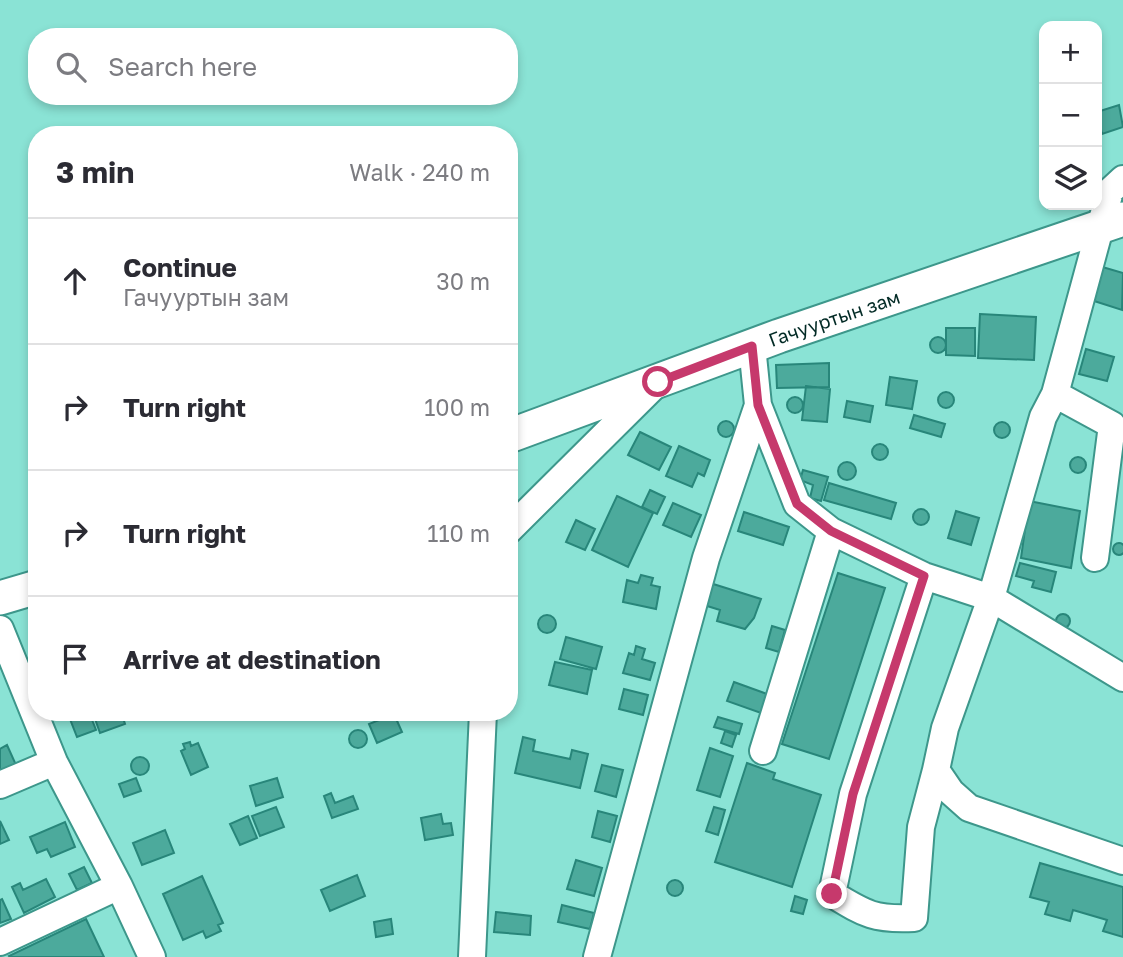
<!DOCTYPE html>
<meta charset="utf-8">
<style>
:root{--surface:#fff;--page:#f7f7f7;--text:#2b2b33;--muted:#7c7c81;--line:#e1e1e2}
body{margin:0;font-family:"Golos Text",sans-serif;background:var(--page);color:var(--text)}
.controls{position:absolute;right:21px;top:21px;display:grid;overflow:hidden;border-radius:14px;box-shadow:0 4px 10px #0003}
.controls button{width:63px;height:63px;display:grid;place-items:center;padding:0;border:0;border-bottom:2px solid var(--line);background:var(--surface);color:var(--text);font:35px sans-serif}
.stop{position:absolute;width:21px;height:21px;margin:-16px;border:5px solid #c6396c;border-radius:50%;background:#fff}
.stop.end{background:#c6396c;border-color:#fff;box-shadow:0 2px 7px #0008}
.list{margin:0;padding:0;list-style:none}
h2{display:flex;justify-content:space-between;align-items:center;height:91px;margin:0;padding:0 28px;font-size:30px}
h2 small{font-size:23px;font-weight:400;color:var(--muted)}
.list li{display:grid;grid-template-columns:46px 1fr auto;gap:21px;align-items:center;box-sizing:border-box;height:126px;padding:0 28px;border-top:2px solid var(--line)}
.list b{display:block;font-size:26px;white-space:nowrap}
.list p{margin:0;font-size:23px;white-space:nowrap;color:var(--muted)}
.list em{font-size:23px;font-style:normal;color:var(--muted)}
.icon{flex:none;width:38px;height:38px;fill:none;stroke:currentColor;stroke-width:2;stroke-linecap:round;stroke-linejoin:round}
.map{position:relative;flex:none;width:1123px;height:957px;overflow:hidden}
.search{position:absolute;background:var(--surface);box-shadow:0 4px 10px #0003;left:28px;top:28px;width:490px;height:77px;display:flex;align-items:center;gap:18px;box-sizing:border-box;padding:0 24px;border-radius:28px;color:var(--muted);font-size:26px}
.panel{position:absolute;background:var(--surface);box-shadow:0 4px 10px #0003;left:28px;top:126px;width:490px;height:595px;border-radius:28px}
.map>svg:first-child{display:block}
</style>
<div class="map">
<svg width="1123" height="957" viewBox="0 0 1123 957">
<rect width="100%" height="100%" fill="#8ae3d5"/>
<path fill="#4caa9c" stroke="#28867a" stroke-width="2" d="M1119,105L1123,127L1102,134L1097,112Z
M1099,266L1123,273L1122,310L1088,299Z
M980,314L1036,317L1034,360L978,358Z
M946,328H975V356L946,355Z
M930 345a8 8 0 1 1 16 0a8 8 0 1 1-16 0Z
M1086,349L1114,357L1107,381L1079,374Z
M829,363V387L777,388L776,365Z
M890,377L917,381L912,409L886,405Z
M806,386L830,389L827,422L802,420Z
M938 400a8 8 0 1 1 16 0a8 8 0 1 1-16 0Z
M787 405a8 8 0 1 1 16 0a8 8 0 1 1-16 0Z
M847,401L873,406L870,422L844,417Z
M914,415L945,424L941,437L910,428Z
M718 429a8 8 0 1 1 16 0a8 8 0 1 1-16 0Z
M994 430a8 8 0 1 1 16 0a8 8 0 1 1-16 0Z
M640,432L671,447L659,470L628,455Z
M872 452a8 8 0 1 1 16 0a8 8 0 1 1-16 0Z
M679,446L710,460L704,476L698,473L692,487L666,476Z
M1070 465a8 8 0 1 1 16 0a8 8 0 1 1-16 0Z
M838 471a9 9 0 1 1 18 0a9 9 0 1 1-18 0Z
M803,470L828,477L821,501L810,498L813,485L800,480Z
M829,483L896,503L891,519L824,500Z
M650,490L665,497L657,514L642,507Z
M617,496L653,513L628,567L592,550Z
M1029,501L1080,511L1071,568L1021,558Z
M673,503L701,515L691,537L663,525Z
M913 517a8 8 0 1 1 16 0a8 8 0 1 1-16 0Z
M956,511L979,518L971,545L948,538Z
M744,512L789,527L783,545L738,531Z
M576,520L595,529L585,550L566,542Z
M1113 549a6 6 0 1 1 12 0a6 6 0 1 1-12 0Z
M1020,563L1056,572L1051,592L1032,587L1034,581L1016,576Z
M838,573L885,588L829,759L782,744Z
M641,575L653,578L651,585L660,587L656,609L623,602L627,580L638,583Z
M710,583L761,599L754,618L745,629L717,621L720,610L704,605Z
M1056 621a7 7 0 1 1 14 0a7 7 0 1 1-14 0Z
M538 624a9 9 0 1 1 18 0a9 9 0 1 1-18 0Z
M772,626L785,630L779,652L766,648Z
M566,637L602,647L596,669L560,659Z
M636,646L645,649L642,659L655,663L650,680L623,673L629,653L634,655Z
M555,662L592,670L587,694L549,685Z
M734,682L767,694L761,713L727,701Z
M624,689L648,695L643,715L619,709Z
M89,712L96,730L77,737L70,719Z
M104,712H121L125,724L100,733L94,716Z
M394,714L402,732L377,743L369,724Z
M718,717L742,724L739,734L714,727Z
M349 739a9 9 0 1 1 18 0a9 9 0 1 1-18 0Z
M725,731L736,735L732,747L721,743Z
M523,737L535,740L533,751L570,759L572,750L588,754L580,788L515,773Z
M190,742L191,746L198,743L208,767L191,775L181,751L185,749L183,744Z
M7,745L16,765L0,773V749Z
M710,748L733,756L720,797L697,790Z
M131 766a9 9 0 1 1 18 0a9 9 0 1 1-18 0Z
M747,763L775,773L773,779L821,795L792,887L715,862Z
M602,765L623,770L616,797L595,791Z
M136,778L141,791L124,797L119,784Z
M277,778L283,797L256,806L250,786Z
M331,793L335,803L353,796L358,809L332,818L324,796Z
M276,807L284,827L260,836L252,816Z
M714,807L725,810L718,835L706,831Z
M598,811L617,816L610,842L592,837Z
M441,814L443,824L451,823L453,835L425,840L421,818Z
M248,816L257,838L240,845L230,824Z
M0,821L9,840L0,844Z
M65,822L75,847L51,857L47,849L37,853L30,837Z
M165,830L174,853L142,865L133,843Z
M576,860L602,868L594,896L567,889Z
M1040,863L1123,887V937L1103,931L1107,920L1073,910L1070,921L1045,914L1049,902L1030,897Z
M84,867L92,883L77,890L69,874Z
M357,875L365,896L330,911L321,890Z
M202,876L223,923L218,925L221,931L206,938L203,931L183,940L163,894Z
M46,879L55,897L24,913L12,887L20,883L23,890Z
M667 888a8 8 0 1 1 16 0a8 8 0 1 1-16 0Z
M795,896L807,900L803,914L791,911Z
M2,899L11,919L0,923V900Z
M562,905L594,913L590,929L558,922Z
M496,912L531,916L530,935L494,932Z
M86,919L104,957H10L9,956Z
M391,919L393,934L376,937L374,922Z"/>
<g fill="none" stroke-linecap="round" stroke-linejoin="round">
<g stroke="#3d978b" stroke-width="30">
<path id="minor" d="M1123,179L1110,191L1055,394L1043,417L991,598L945,728L936,770L951,792L969,808L1123,861
M1055,394L1112,425L1095,558
M758,405L797,504L831,531L924,576L991,598L1123,678
M509,530L657,383
M924,576L853,794L832,894C865,914 874,920 914,918L921,827L936,770
M0,629L54,762L119,886L0,942
M763,751L831,531
M0,785L54,762
M119,886L152,957
M472,957L483,712
M597,957L706,558L758,405L752,346"/>
</g>
<g stroke="#3d978b" stroke-width="37">
<g id="major">
<path id="s1" d="M509,436L779,336L1123,219"/>
<path d="M0,598L37,587"/>
</g>
</g>
<use href="#minor" stroke="#fff" stroke-width="26"/>
<use href="#major" stroke="#fff" stroke-width="33"/>
</g>
<g fill="none" stroke-linecap="round" stroke-linejoin="round">
<path stroke="#c6396c" stroke-width="9" d="M658,382L752,346L758,405L797,504L831,531L924,576L853,794L832,894"/>
</g>
<g text-anchor="middle" dominant-baseline="central" stroke-width="5" stroke-linejoin="round" paint-order="stroke">
<g font-size="19" fill="#022a25" stroke="#8ae3d5">
<text stroke="none"><textPath href="#s1" startOffset="346">Гачууртын зам</textPath></text>
</g>
</g>
</svg>
<div class="controls">
<button>+</button>
<button>−</button>
<button><svg class="icon" aria-label="layers" viewBox="0 0 24 24"><path d="M12 4l9 5-9 5-9-5zM3 14l9 5 9-5"/></svg></button>
</div>
<div class="stop" style="left:658px;top:382px"></div>
<div class="stop end" style="left:832px;top:894px"></div>
<div class="search"><svg class="icon" aria-label="search" viewBox="0 0 24 24"><circle cx="10" cy="10" r="6"/><path d="M15 15l6 6"/></svg>Search here</div>
<section class="panel">
<h2>3 min<small>Walk · 240 m</small></h2>
<ul class="list">
<li><svg class="icon" aria-label="ahead" viewBox="0 0 24 24"><path d="M12 20V5M6 11l6-6 6 6"/></svg><div><b>Continue</b><p>Гачууртын зам</p></div><em>30 m</em></li>
<li><svg class="icon" aria-label="right" viewBox="0 0 24 24"><path d="M7 20v-9h11M14 6l5 5-5 5"/></svg><div><b>Turn right</b></div><em>100 m</em></li>
<li><svg class="icon" aria-label="right" viewBox="0 0 24 24"><path d="M7 20v-9h11M14 6l5 5-5 5"/></svg><div><b>Turn right</b></div><em>110 m</em></li>
<li><svg class="icon" aria-label="arrive" viewBox="0 0 24 24"><path d="M6 21V4h12l-3 4 3 4H6"/></svg><div><b>Arrive at destination</b></div></li>
</ul>
</section>
</div>
